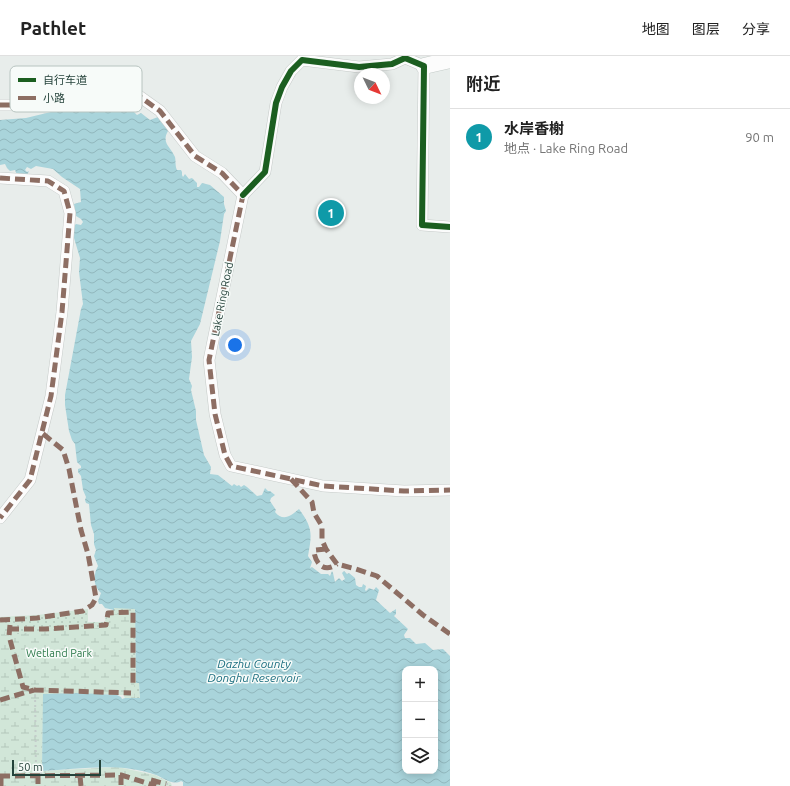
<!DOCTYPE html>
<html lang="zh">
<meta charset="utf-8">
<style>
:root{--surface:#fff;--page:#f2f2f2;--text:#222;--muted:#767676;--line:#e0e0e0;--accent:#697e78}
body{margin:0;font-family:Ubuntu,"Noto Sans SC",sans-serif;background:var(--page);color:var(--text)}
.controls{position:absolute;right:12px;bottom:12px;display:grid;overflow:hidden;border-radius:8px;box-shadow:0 2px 10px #0003}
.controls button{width:36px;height:36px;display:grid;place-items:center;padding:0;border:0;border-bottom:1px solid var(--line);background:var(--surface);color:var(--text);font:20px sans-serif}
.compass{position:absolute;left:354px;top:12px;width:36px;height:36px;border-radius:50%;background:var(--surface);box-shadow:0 2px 10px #0003;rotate:133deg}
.scale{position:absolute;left:12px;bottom:10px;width:89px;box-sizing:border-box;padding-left:4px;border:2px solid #24423a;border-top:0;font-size:11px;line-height:14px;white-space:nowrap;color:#24423a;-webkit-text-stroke:3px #f7fbf9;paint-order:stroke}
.you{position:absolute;left:235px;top:289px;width:14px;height:14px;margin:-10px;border:3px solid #fff;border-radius:50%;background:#1a73e8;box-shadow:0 0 0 6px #1a73e833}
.badge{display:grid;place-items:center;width:26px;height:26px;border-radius:50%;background:var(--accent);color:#fff;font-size:13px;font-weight:700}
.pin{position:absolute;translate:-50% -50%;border:2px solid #fff;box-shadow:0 1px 4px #0006}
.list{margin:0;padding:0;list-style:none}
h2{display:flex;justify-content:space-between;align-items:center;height:52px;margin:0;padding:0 16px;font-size:17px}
h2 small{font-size:13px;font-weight:400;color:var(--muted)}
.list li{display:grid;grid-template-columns:26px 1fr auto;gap:12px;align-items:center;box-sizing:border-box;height:56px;padding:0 16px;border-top:1px solid var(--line)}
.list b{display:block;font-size:15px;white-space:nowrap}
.list p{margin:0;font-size:13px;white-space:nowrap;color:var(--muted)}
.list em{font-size:13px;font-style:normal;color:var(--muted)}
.icon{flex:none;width:22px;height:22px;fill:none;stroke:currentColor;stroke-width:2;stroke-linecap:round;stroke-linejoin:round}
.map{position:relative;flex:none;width:450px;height:730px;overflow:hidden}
header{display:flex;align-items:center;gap:24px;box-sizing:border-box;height:56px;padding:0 20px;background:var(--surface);border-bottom:1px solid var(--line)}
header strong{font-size:19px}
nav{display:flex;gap:22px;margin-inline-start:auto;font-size:14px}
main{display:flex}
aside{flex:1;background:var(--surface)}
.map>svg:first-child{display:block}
</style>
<header>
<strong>Pathlet</strong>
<nav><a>地图</a><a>图层</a><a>分享</a></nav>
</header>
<main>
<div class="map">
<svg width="450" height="730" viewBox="0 0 450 730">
<defs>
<pattern id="green-dots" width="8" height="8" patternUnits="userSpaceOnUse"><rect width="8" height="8" fill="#d1e6d8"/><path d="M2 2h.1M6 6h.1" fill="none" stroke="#b3c6ba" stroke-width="1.8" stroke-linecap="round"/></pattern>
<pattern id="wetland-marsh" width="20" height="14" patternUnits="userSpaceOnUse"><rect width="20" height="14" fill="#d1e6d8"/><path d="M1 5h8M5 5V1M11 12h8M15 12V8" fill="none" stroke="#b3c6ba"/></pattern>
<pattern id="water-waves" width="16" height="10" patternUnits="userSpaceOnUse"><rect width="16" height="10" fill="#a9d4db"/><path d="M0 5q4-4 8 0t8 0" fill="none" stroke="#91b7bd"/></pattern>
</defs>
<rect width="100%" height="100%" fill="#e8edeb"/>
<path fill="url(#green-dots)" d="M114,552H135L136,626L139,627L140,643L125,642L124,639L79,637L43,638L42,715L155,719L171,727L172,730H0V561L37,559L88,553V566H105L106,555L114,554Z"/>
<path fill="url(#wetland-marsh)" d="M111,558H131L135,642H125L124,639L79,637L43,638L42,715L118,711L155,719L165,726L166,730H0V569L3,568L5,579L110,571Z"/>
<path fill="url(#water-waves)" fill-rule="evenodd" d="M86,45H91L98,49L121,51L123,55L132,54L137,59L141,57L150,64L158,61L161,62L168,75C161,87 171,91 175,101C176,106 175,110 177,114H181L182,116V119L183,121L185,118L189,123L192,122L197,127V131H199L202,127L210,129L224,141V148L226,155L224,158L220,185L200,268L191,285L192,301L189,323L192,330L191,334L196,355V364L204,399L211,411L210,418L218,419L232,430L234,428L237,430L239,429L241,431L244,429L247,431L257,440L262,439L265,432L268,435H270L275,439L271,442L270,445L276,454L275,456C283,466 291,460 299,453C313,472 312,478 308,500L312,506L310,512L312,511L321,518H328L330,520L332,515L333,517L335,526L339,522L342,525L345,523L342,517L344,515L347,518L349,517L355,522L356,529L359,531H362L363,528L366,530L365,534L366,535L369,532L374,534L376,531L379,534L376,544L390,557L396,553V558L394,560L408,573L404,579L405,582H410L416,588L425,587L433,594L443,593L450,600V730H183V726L181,725C173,730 164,722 156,719C120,706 80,713 42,715L43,638L79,637L117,639L121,641L122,643L125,642H140L139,627H136L135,553L114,552V554L105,552L102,548H99L98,545L101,537C93,530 93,519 98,510L94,500L96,494L94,488V478L91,469L89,448L86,447L85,444L86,441L83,434L81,420L78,416V413L81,412V410L77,406L75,388L72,384L69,375L65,349V339L81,253L83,248L79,216L80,202L74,182V170L76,168L81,169L83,166L81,163L76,160L74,148L81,146L80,133L62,121L53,113L36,110L31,113L27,111L25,114L27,116L29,115L26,121L17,119L15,114L10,115L7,112L5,108L0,109V64L26,62L59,54L77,46ZM405,613H435V715H405Z"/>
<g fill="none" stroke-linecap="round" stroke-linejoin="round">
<g stroke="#c5cac8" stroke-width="12">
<path id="street" d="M0,49H12L53,37L120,33L139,40L160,55L195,100L222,117L243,139L209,304L215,358L225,399L231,410L323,430L404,435L450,434
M0,122L48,125L64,135L70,157L62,256L51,340L30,424L0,462
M243,139L265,116L276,47L282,31L291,15L302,4L359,11L392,8L405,2L424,10L422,169L450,171"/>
</g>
<g stroke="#c3cbc8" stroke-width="17">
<path id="secondary" d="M424,10L450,4"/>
</g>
<path stroke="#c3ccca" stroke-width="2" stroke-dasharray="2 3" stroke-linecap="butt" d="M35,634L36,718
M40,717H42
M30,718H32
M166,728H168"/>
<use href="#street" stroke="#fcfcfc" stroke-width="11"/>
<use href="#secondary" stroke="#fcfcfc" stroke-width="16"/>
<path stroke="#8d6e63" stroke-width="5" stroke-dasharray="10 5" stroke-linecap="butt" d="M0,49H12L53,37L120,33L139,40L160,55L195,100L222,117L243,139L209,304L215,358L225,399L231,410L323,430L404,435L450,434
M0,122L48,125L64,135L70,157L62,256L51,340L30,424L0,462
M291,423L312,446L314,457L322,470V484L326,493L337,508L356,513L377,520L423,559L450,578
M326,493L316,494L314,496C316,509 325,517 337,508
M0,564L37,562L83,555L92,549L96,542L88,498L81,474L69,413L63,394L42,377
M10,569L9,580L23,631L35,634L131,637
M9,573H45L106,569L108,557L133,556V628
M0,644L34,634
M38,718V730
M121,719V730
M0,720L121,719L156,730
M1,720V730
M80,720L81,730
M151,724L166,728"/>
<g stroke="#f7fbf9" stroke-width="8">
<path id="cycleway" d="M243,139L265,116L276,47L282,31L291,15L302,4L359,11L392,8L405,2L424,10L422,169L450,171"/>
</g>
<use href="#cycleway" stroke="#1b5e20" stroke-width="6"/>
</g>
<g text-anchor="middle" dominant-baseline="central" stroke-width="3" stroke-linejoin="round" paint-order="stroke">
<g font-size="11" fill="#24423a" stroke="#f7fbf9">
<text transform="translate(222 243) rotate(-79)">Lake Ring Road</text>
</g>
<g font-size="11" fill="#2d7a4b" stroke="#f7fbf9">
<text x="59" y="597">Wetland Park</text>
</g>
<g font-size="12" font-style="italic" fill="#1c6f80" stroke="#f7fbf9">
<text x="254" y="607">Dazhu County<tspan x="254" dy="14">Donghu Reservoir</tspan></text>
</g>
</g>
<rect x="10" y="10" width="132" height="46" rx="6" fill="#f7fbf9" stroke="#b8c4c0" stroke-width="1"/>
<rect x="18" y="22" width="18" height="4" fill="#1b5e20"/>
<rect x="18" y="40" width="18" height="4" fill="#8d6e63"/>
<g font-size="11" fill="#24423a">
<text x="43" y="28">自行车道</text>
<text x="43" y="46">小路</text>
</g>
</svg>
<div class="controls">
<button>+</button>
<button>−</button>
<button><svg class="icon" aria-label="layers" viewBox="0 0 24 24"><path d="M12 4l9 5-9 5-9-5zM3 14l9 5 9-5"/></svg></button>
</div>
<svg class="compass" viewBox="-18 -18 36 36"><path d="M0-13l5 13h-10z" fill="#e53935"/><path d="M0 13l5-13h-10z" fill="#767676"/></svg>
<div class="scale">50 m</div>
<div class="you"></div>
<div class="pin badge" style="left:331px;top:157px;background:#0f9aa8">1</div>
</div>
<aside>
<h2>附近<small></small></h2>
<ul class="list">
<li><span class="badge" style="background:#0f9aa8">1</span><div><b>水岸香榭</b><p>地点 · Lake Ring Road</p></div><em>90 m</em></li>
</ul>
</aside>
</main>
